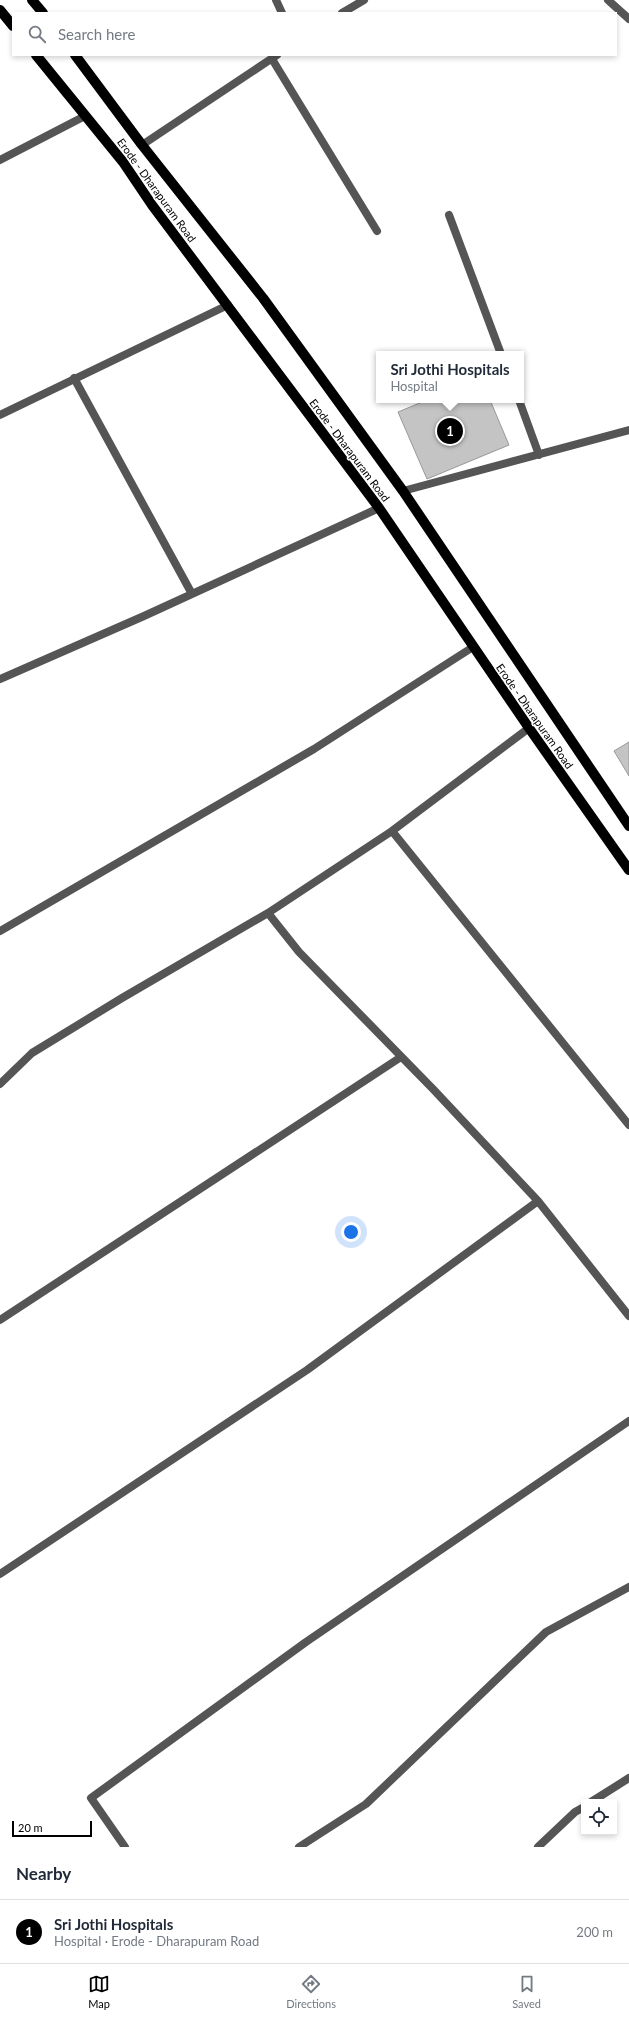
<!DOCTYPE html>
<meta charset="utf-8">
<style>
:root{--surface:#fff;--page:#f2f2f3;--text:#1f2937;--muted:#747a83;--line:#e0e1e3;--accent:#000}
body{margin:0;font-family:Lato,sans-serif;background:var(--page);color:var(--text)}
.controls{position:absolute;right:12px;bottom:12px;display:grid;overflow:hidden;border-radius:0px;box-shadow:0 2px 6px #0003}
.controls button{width:36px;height:36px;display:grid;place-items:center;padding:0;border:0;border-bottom:1px solid var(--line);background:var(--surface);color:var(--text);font:20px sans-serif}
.scale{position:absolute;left:12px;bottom:10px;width:80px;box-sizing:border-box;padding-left:4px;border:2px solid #000;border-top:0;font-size:11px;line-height:14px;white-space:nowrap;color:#000;-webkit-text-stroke:3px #fff;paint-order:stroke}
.you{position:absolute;left:351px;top:1232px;width:14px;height:14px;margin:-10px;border:3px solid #fff;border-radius:50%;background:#1a73e8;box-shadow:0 0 0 6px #1a73e833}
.badge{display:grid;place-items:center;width:26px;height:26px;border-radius:50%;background:var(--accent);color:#fff;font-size:13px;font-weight:700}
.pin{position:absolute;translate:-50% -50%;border:2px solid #fff;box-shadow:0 1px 4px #0006}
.popup{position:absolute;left:376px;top:351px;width:148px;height:52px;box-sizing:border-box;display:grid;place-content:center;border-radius:0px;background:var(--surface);filter:drop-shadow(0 1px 3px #0005);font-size:13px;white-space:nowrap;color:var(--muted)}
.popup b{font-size:15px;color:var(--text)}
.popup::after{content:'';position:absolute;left:50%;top:100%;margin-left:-8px;border:8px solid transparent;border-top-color:var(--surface)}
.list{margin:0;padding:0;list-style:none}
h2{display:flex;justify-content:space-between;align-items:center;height:52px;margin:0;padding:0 16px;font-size:17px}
h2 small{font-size:13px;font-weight:400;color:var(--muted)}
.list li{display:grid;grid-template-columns:26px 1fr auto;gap:12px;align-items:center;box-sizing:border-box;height:64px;padding:0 16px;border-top:1px solid var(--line)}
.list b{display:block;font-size:15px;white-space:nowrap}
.list p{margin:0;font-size:13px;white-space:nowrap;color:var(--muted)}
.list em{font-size:13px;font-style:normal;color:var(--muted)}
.icon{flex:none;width:22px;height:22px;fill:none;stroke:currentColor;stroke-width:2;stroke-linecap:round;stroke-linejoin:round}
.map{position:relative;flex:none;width:629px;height:1847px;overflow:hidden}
.search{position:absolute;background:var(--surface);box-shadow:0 2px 6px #0003;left:12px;right:12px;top:12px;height:44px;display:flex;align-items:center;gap:10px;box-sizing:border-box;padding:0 14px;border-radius:0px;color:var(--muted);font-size:15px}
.sheet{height:116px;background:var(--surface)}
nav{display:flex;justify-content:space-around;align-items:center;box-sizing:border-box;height:56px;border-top:1px solid var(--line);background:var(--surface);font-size:11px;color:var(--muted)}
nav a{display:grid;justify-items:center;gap:2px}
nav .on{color:var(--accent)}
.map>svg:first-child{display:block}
</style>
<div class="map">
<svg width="629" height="1847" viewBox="0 0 629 1847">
<rect width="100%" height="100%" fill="#fff"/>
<path fill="#c4c4c4" stroke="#999" d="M427,400H490L509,445L427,479L398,412Z
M629,742V776L614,751Z"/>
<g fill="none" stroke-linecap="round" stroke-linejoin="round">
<path stroke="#555" stroke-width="8" d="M276,0L282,13
M608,0L629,19
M342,13L364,0
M272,59L377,231
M142,145L277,55
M0,160L85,116
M449,215L501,354
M74,378L192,594
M519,400L539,455
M0,415L228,305
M403,491L629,430
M0,679L144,616L379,508
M392,831L629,1125
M268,913L299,952L433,1089L538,1201L629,1316
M0,931L314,749L473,647
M0,1084L32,1053L122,998L268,913L392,831L529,728
M0,1320L401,1057
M0,1574L307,1370L538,1201
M591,1802L629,1778
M125,1847L91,1798L306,1642L629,1421
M299,1847L366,1804L546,1632L629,1587
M538,1847L575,1812L584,1807"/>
<path stroke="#000" stroke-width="10" d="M32,0L43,13
M0,10L13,26
M36,55L123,162L152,205L379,508L529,728L629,870
M75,55L142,145L263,298L403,491L629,826"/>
</g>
<g text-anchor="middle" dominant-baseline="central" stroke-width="3" stroke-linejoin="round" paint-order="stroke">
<g font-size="11" fill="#000" stroke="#fff">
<text transform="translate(157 190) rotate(54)">Erode - Dharapuram Road</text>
<text transform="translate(350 450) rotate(53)">Erode - Dharapuram Road</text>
<text transform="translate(535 716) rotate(55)">Erode - Dharapuram Road</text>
</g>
</g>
</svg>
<div class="controls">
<button><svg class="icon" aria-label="locate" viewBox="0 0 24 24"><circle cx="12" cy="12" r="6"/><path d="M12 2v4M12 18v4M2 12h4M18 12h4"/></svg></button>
</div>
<div class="scale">20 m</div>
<div class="you"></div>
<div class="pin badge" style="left:450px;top:431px">1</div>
<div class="popup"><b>Sri Jothi Hospitals</b>Hospital</div>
<div class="search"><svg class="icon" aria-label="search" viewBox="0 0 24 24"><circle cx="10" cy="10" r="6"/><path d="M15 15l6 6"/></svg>Search here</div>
</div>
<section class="sheet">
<h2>Nearby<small></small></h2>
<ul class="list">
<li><span class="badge">1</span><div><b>Sri Jothi Hospitals</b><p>Hospital · Erode - Dharapuram Road</p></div><em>200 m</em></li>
</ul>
</section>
<nav>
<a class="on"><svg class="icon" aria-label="map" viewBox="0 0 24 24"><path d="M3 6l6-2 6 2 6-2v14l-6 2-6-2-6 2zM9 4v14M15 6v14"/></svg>Map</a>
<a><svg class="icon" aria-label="directions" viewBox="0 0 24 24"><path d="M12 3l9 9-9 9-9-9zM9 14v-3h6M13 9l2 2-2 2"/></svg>Directions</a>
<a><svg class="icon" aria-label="saved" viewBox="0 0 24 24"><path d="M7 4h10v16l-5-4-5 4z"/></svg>Saved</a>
</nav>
